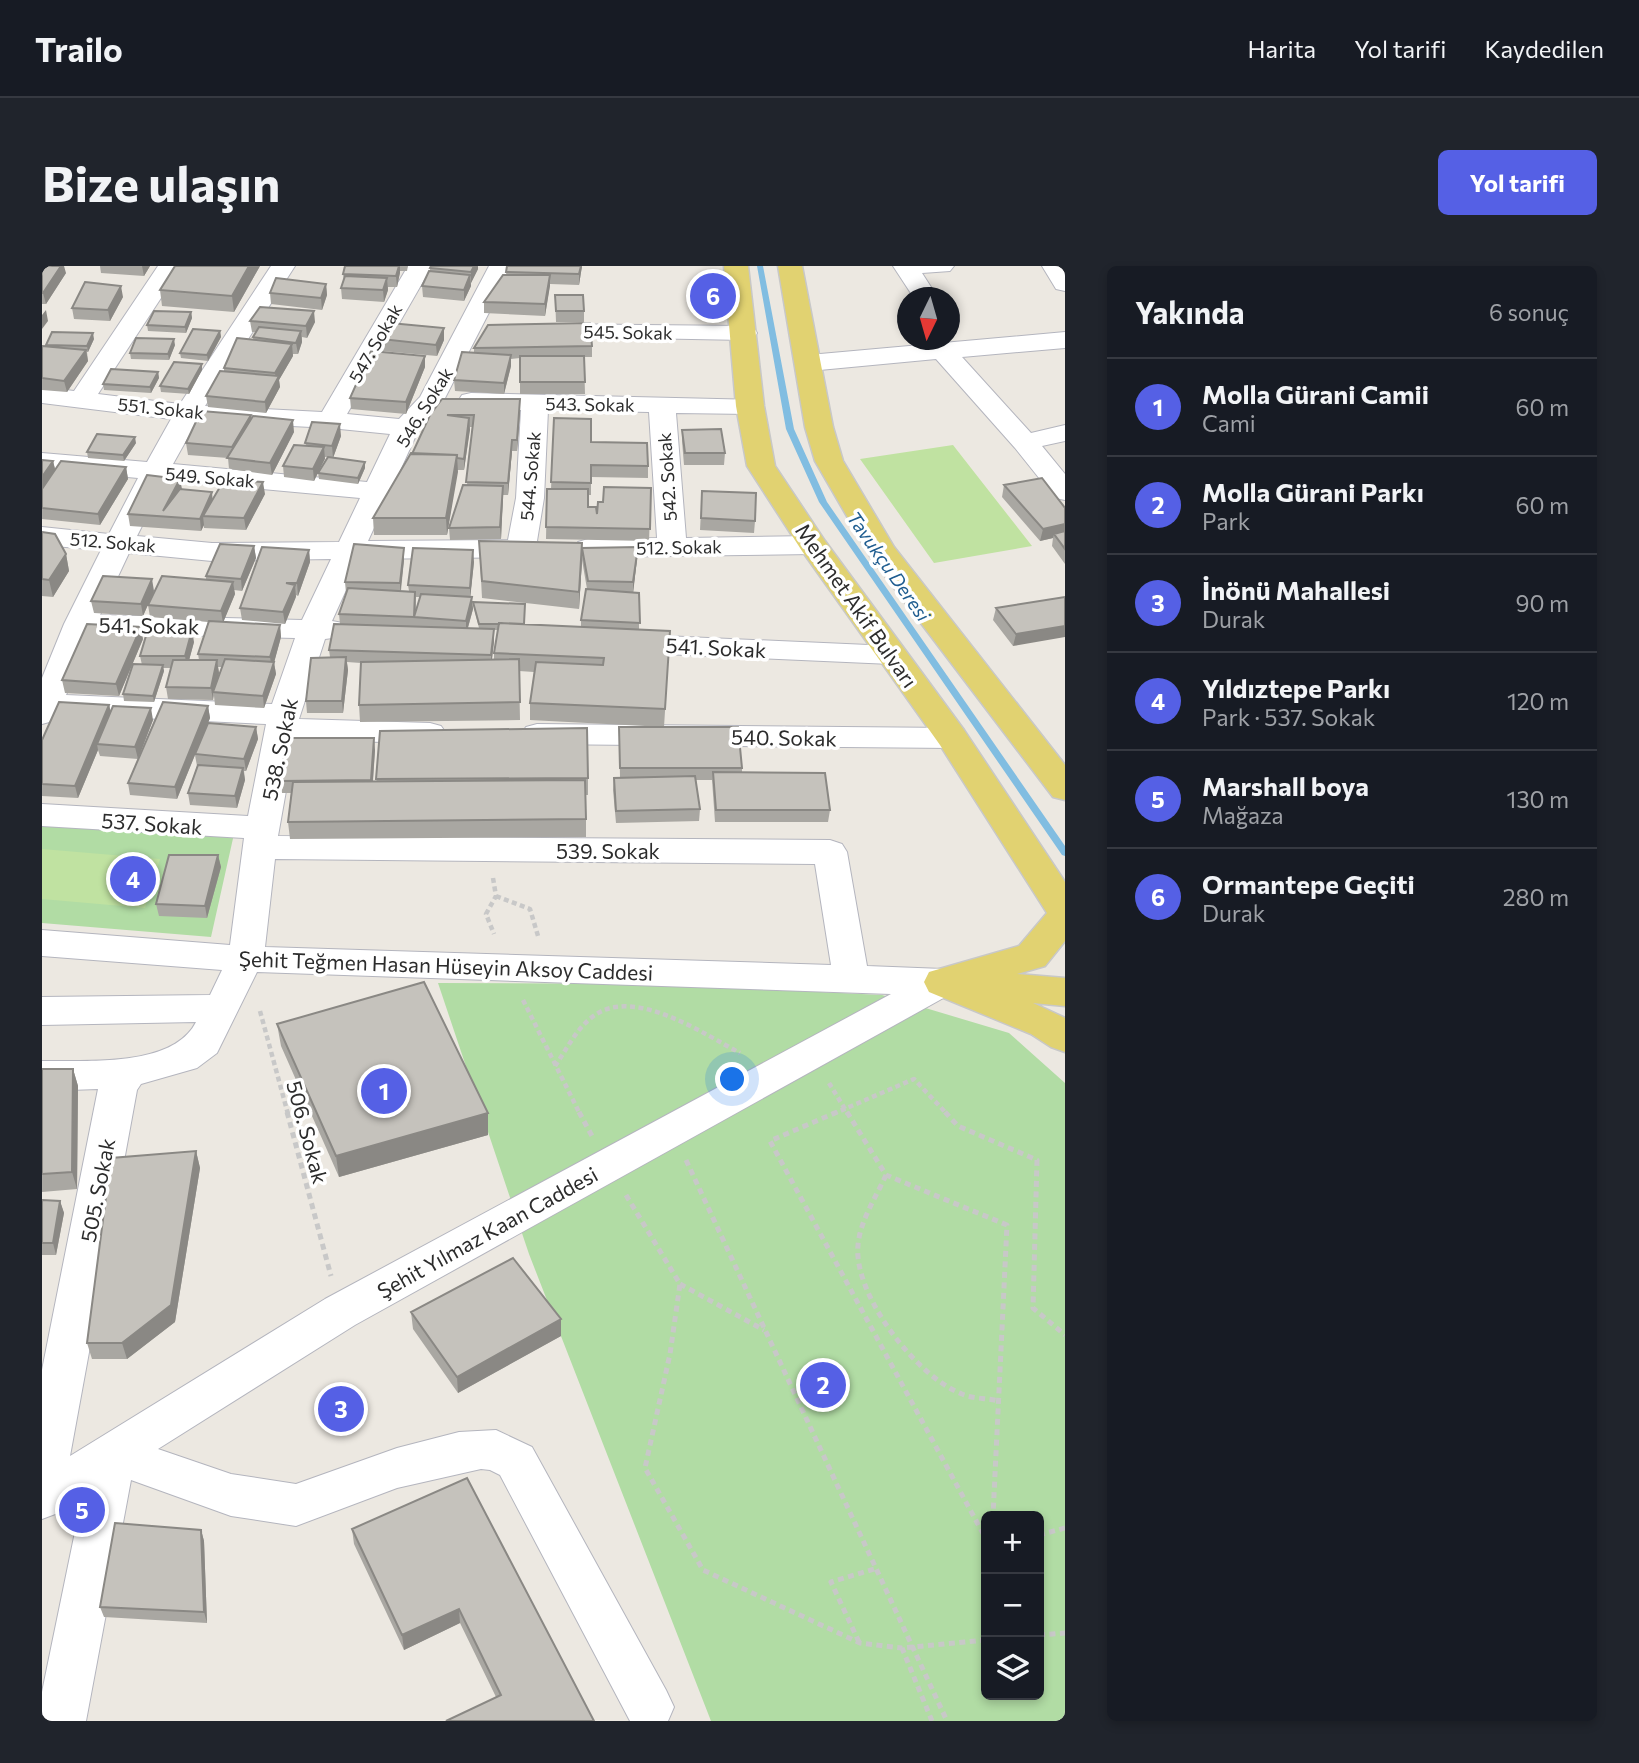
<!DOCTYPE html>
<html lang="tr">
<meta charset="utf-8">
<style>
:root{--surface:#171b24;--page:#20242c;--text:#f1f3f6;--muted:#9ea1a6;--line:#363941;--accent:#5560e5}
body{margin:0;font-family:Commissioner,sans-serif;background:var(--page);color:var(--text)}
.controls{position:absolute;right:21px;bottom:21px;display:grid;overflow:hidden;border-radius:10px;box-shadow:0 4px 10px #0003}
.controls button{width:63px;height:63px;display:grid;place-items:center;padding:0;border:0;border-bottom:2px solid var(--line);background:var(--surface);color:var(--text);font:35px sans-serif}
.compass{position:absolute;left:855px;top:21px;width:63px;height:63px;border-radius:50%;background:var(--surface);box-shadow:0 4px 10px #0003;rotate:185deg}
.you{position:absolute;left:691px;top:814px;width:24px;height:24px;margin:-18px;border:5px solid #fff;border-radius:50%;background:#1a73e8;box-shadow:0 0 0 10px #1a73e833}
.badge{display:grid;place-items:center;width:46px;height:46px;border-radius:50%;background:var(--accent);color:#fff;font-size:23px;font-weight:700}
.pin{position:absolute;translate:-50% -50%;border:4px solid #fff;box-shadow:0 2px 7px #0006}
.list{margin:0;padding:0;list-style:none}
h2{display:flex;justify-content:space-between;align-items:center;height:91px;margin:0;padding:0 28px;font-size:30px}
h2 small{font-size:23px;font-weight:400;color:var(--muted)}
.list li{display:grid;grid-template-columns:46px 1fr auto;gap:21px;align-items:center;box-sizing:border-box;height:98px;padding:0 28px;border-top:2px solid var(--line)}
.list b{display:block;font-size:26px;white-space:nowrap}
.list p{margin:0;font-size:23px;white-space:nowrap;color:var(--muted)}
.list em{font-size:23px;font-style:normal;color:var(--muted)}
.icon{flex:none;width:38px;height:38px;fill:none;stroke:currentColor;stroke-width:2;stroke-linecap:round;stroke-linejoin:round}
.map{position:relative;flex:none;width:1023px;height:1455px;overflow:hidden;border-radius:10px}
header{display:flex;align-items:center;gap:42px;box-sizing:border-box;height:98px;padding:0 35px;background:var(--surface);border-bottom:2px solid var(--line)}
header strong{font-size:33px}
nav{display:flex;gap:38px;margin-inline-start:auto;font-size:24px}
.intro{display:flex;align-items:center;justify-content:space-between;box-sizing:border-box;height:168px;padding:0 42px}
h1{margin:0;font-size:49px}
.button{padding:18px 32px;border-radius:10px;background:var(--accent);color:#fff;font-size:24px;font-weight:700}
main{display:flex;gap:42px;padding:0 42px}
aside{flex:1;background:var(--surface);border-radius:10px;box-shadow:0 4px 10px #0003}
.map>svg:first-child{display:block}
</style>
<header>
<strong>Trailo</strong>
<nav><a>Harita</a><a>Yol tarifi</a><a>Kaydedilen</a></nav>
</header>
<div class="intro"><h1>Bize ulaşın</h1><a class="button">Yol tarifi</a></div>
<main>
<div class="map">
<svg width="1023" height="1455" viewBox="0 0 1023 1455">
<rect width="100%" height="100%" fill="#ece8e1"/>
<path fill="#b1dca4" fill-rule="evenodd" d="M0,554L192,568L169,671L0,657Z
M396,717L612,718L840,729L967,767L1023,817V1455H669L487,988ZM944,1250H997V1429H944Z"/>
<path fill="#c0e2a1" d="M911,179L990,280L892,297L818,193Z
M0,583L118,593L103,642L0,633Z"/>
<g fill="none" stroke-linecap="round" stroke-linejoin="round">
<path fill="#81bde1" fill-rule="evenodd" d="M715,0H721L752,163L785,236L1023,580V590L1020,589L777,236L744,163Z"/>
<g stroke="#b4b5be" stroke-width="2">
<path id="minor" d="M116,0H140L56,128L138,138L229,0H253L163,140L280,146L366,0H390L305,148L357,153L378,131L447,0H471L402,134L376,165L326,275L466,274L474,232L479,144L420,141L416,135L420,129L429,127L717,134L721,140L717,146L708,148L634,147L644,272L771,270L781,273L785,279L781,285L771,288L546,291L536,288L532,282L536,276L546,273L615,272L607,146L506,144L502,232L495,275L502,282L498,288L488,291L318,293L290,355L306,358L310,364L306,370L283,373L257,453L388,457L399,460L404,467L399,474L388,477L253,474L236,570L788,574L800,578L805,586L825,700L901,703L914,707L919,716L914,725L313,1059L116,1183L189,1208L254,1218L355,1182L417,1166L454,1164L490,1181L624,1424L632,1441L626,1455H588L458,1209L448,1204L439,1203L355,1222L254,1260L189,1250L89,1214L44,1455H0V1426L40,1232L16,1247L0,1253V1104L56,823L0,825V795C44,794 131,802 154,756L0,759V731L168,729L180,704L0,690V664L188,679L202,572L0,560V538L206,550L224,458L16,448L11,455L0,458V412L22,358L59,284L0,279V261L67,268L96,212L0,203V187L105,196L129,153L0,137V121L32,125ZM155,155L288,162L348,168L325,216L131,198ZM123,214L318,232L297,276L170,277L95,270ZM87,287L170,295L289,293L260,354L58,349ZM50,367L253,372L230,438L24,429ZM233,593L773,598L789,699L223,681ZM215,706L849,728L283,1033L28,1190L95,824L99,818L155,802L175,787Z
M851,0H912L908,5L880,7L896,32H872Z
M1000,0H1023V25L1014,23Z
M499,58L703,60L712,62L715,67L712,72L703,74L490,70L487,65L490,60Z
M1023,66V82L920,91L989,167L1023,159V175L1000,180L1023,208V234L1013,232L973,182L894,93L767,105L758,102L754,97L758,92L767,89Z
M577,368L849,380L860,382L864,389L860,396L849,398L577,386L566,384L562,377L566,370Z
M495,458L910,462L921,465L926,472L921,479L910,482L495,478L484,475L479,468L484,461Z"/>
</g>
<g stroke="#c8c8c8" stroke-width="3">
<path id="major" d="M682,0H706L722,140L733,200L783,275L922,464L1023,616V675L1003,700L975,708L1023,712V740L991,737L1023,752V786L1009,781L989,768L887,726L882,716L887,706L977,680L1005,647L898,479L760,285L705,200L694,140Z
M736,0H760L791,161L801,195L852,281L1023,499V534L1011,531L828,290L773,195L763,161Z"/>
</g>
<path stroke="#c8c8c8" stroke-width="4.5" stroke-dasharray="5 3.5" stroke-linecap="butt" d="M451,612L454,630L444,648L452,668
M454,630L488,643L496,670
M481,734L538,848
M218,745L246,848
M513,800C525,783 535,761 553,749C593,721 662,768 698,787
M787,817L806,848
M791,848L872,813L905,848"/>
<path stroke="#c8c8c8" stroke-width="5" stroke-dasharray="6 4.5" stroke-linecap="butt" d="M245,846L289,1010
M537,846L550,870
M795,846L728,875L944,1273
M805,846L844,909L965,959L951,1250
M903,846L916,860L995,894L991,1042L1023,1069
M644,894L905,1455
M844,909C834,931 818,955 816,979C811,1029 875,1111 920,1128C931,1133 945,1132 957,1135
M584,929L638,1018L628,1088L603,1202L661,1304L818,1377L860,1382
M638,1018L722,1064
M997,1269L1023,1262
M997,1369L1023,1367
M943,1374L944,1361
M817,1376L789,1316L832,1303
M890,1455L860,1382L944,1374"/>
<use href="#minor" fill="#fff" fill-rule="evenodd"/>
<use href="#major" fill="#e1d271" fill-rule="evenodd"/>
</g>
<path fill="#a9a7a2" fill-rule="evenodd" d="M0,0L24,7L4,38H0Z
M58,0H108L102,10L59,7Z
M133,0H218L192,46L120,40L118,24Z
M303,0H366L365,5H358L355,21H346V24L342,36L300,33L299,22L302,15L301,8Z
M465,0H540L537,19L508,18L503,50L442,47V36L464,9Z
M388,2L436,3L429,17V20L422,35L381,31L380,20L388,5Z
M284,18L285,29L280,44L229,38L228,27Z
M513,29L542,45V56H514Z
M81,31L68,55L32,53L30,42Z
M149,46L150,52L144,67L106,65L105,59Z
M208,55L273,56L265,72L260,71V76L256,88H251V90L237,114L238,121L224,147L166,141L164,130L182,106V102L211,74V71L214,66H210Z
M178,65L179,71L166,95L139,92L138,87Z
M52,73L46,86H45L46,95L25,126L0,124V80H5L4,79Z
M339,73L402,74L395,90L340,85Z
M133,79L127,94L89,93L88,87Z
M550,80V91H542L543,128H478V92L469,93V100L462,128L413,125L412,114L432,87V82Z
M383,90V101L364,148L309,143L308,132Z
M160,98V104L147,128L119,126L118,120Z
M116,106L117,112L109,127L62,124L61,118Z
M478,145L475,185H470L466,229H461L459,273L408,274L407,262L425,219L430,161H428L422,204H415L405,269H332L331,252L370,188L388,149Z
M512,152L549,176L606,200V212L549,211V229H546V241L555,248L561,236L609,222L607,275L504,273L505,223H509Z
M209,153L252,166L230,209L187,203L186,192L146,189L144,177Z
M640,164L683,187L682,199H642L640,175Z
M299,170L291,192L323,202L316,218L277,213L276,207L285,191H283L272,215L242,211L241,200L264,179L263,177Z
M94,177L82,195L46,192L45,186Z
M0,194L11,195L13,203L84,201L86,213L58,259L0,253Z
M138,213L140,223L171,233L223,228L204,264L162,262V259L159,265L88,260L86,248Z
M962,219L1023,242V298L1010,280L1011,272L998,275L960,231Z
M660,225L713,255L712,267L658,264Z
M0,266L24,288L27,305L11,331L0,330Z
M437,275L540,282L595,293L591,326L597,327V364L628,365L622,461L488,454V437L492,406L477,405L478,454L318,456L317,439L319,397L305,396L306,404L301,447H265L264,435L288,391L287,384L298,358L297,348L304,327L303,316L362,282V294L359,325H367L366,319L432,296L428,331L431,343L426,362H437L432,342L431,336L482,358L539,361V354L545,323L540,294L537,343L440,332ZM374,331H378L374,345ZM452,364H456L452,387V394H450L452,375Z
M212,280L214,292L200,325L192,324L193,328L181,356L238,359L239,371L232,396L234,408L222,442L173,439L172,430L171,434L126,433L124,421L129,402H121L122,405L112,436L82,435L81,428L100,399L98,390L152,376L147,394H157L156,388L166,356L108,351L106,339L164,313V310ZM176,401H180L176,414L177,407Z
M267,284L268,296L256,330L254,329L243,358L200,354L198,342Z
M112,325L101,350L52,347L49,335Z
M1023,331L971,380L951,354L954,342Z
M101,373L77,430L23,427L20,414Z
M67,439L69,446L111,454L96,493L58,490L56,484L36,532L0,530V474Z
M166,440L168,452L166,457L214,461L216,473L204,505H202L203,514L195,542L148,539L146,527L155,500L153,489L135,533L88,529L86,517Z
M577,461L700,502V507L788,544L786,556H673L670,514H654L658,543L657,555L574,557L571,524L572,512L578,511Z
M333,484L331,516H335L334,513L546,512V529H544V571L248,573L246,556L249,527H240L239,515Z
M176,589L179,601L165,652L117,650L114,638Z
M235,758L446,869L297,911L239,780Z
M0,803H31L36,820L35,923L0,926Z
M154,885L158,902L133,1056L85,1093H50L45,1077Z
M0,934L18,935L22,947L14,989H0Z
M369,1046L519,1053V1070L416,1127L371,1063Z
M425,1212L552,1455L454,1431L418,1357L362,1384L312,1278L310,1263Z
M159,1264L162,1275L165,1357L62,1351L58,1341Z"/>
<path fill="#8a8884" d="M19,0H22L24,7L4,38L1,27Z
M100,0H108L102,10Z
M207,0H218L192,46L190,30Z
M357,0H358V7L355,21L354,10Z
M432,0H436V3L429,17V6Z
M539,0H540L537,19V8Z
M428,9L429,20L422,35V24Z
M508,9V20L503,50V38Z
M345,12L346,24L342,36L341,24Z
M284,18L285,29L280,44L279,32Z
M79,20L81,31L68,55L66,44Z
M4,44L6,55L0,63V49Z
M272,45L273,56L265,72L264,60Z
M149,46L150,52L144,67L143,61Z
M402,62V74L395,90L394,79Z
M178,65L179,71L166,95L165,89Z
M259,65L260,76L256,88L254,77Z
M51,67L52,73L46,86L45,80Z
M132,73L133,79L127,94L126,88Z
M250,78L251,90L237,114L238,121L224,147L223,136L234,115L233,107Z
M44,84L46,95L25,126L22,115Z
M469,89V100L462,128V117Z
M383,90V101L364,148V136Z
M160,98V104L147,128L146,123Z
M116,106L117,112L109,127L108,121Z
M478,133V145L475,185V174Z
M209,149L210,160L191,192L190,181Z
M427,152L428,164L422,204V193Z
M251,154L252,166L230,209L228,197Z
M298,158L299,170L291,192L290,180Z
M93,171L94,177L82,195L81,189Z
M470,174V185L466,229V217Z
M282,181L283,193L272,215L271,203Z
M415,189L416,206L405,269L404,252Z
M11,195L14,207L0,226V211Z
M323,196V202L316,218V212Z
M84,201L86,213L58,259L56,248Z
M138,213L140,225L121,245Z
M221,216L223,228L204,264L202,252Z
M461,220V232L459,273L458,261Z
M170,226L171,238L161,250L162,259L159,265L158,253Z
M1023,258V269L1012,268L1011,272L998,275L1001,263Z
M540,277V294L537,343V326Z
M212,280L214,292L200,325L199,313Z
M596,281L595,293L591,328V316Z
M362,282V294L358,329V317Z
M267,284L268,296L256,330L255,317Z
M431,284L432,296L428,334V322Z
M24,288L27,305L11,331L7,314Z
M110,313L112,325L101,350L99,338Z
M191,316L193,328L181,357L179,345Z
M253,319L254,331L243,358L241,346Z
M430,331L431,343L424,368V355Z
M238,359L239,371L232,397L234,408L222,442L221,430L230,403L228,391Z
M1023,360V371L971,380L974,368Z
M99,361L101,373L77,430L74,418Z
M452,363V375L449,401V389Z
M150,364L152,376L145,402L143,390Z
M304,391L306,404L301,447L300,435Z
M175,394L177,407L173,427L171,426V434L169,422Z
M121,399L122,405L112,436L111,430Z
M67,439L70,451L55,478L56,484L36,532L33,520Z
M166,440L168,452L135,533L133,521Z
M109,442L111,454L96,493L93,481Z
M214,461L216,473L204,505L202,493Z
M332,472L333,484L330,526L329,514Z
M201,502L203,514L195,542L193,530Z
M176,589L179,601L165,652L163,640Z
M31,803L36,820L35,923L30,906Z
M446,847V869L297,911L294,890Z
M154,885L158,902L133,1056L85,1093L80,1077Z
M18,935L22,947L14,989L11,977Z
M519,1053V1070L416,1127L415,1111Z
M159,1264L162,1275L165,1357L162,1346Z
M417,1343L418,1357L362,1384L360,1369Z"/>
<path fill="#c5c2bc" stroke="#8a8884" stroke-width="2" d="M0,0H19L1,27H0Z
M133,0H207L190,30L118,24Z
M303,0H357L354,10L301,8Z
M389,0H432L429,6L388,2Z
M465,0H539L537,8L464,6Z
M387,5L428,9L422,24L380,20Z
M461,9H508L503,38L442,36Z
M303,10L345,12L341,24L299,22Z
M234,12L284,18L279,32L228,27Z
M43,16L79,20L66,44L30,42Z
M513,29H541L542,45H514Z
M218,41L272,45L264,60L208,55Z
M112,45L149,46L143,61L105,59Z
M348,57L402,62L394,79L339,73Z
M548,57L550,80L432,82L446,59Z
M217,61L259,65L254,77L211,71Z
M151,63L178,65L165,89L138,87Z
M10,66L51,67L45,80L4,79Z
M94,72L132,73L126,88L88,87Z
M195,72L250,78L233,107L182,102Z
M0,80L44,84L22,115L0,112Z
M329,85L383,90L364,136L308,132Z
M420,86L469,89L462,117L412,114Z
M478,90H542L543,116H478Z
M132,96L160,98L146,123L118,120Z
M69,103L116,106L108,121L61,118Z
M178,105L237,110L223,136L164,130Z
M400,133H478L475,174H470L466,217L424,216L432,149H405L427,152L422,193L415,192V189L370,188L388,149Z
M159,145L209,149L190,181L144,177Z
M211,150L251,154L228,197L185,192Z
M512,152L549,153V176L605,177L606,200L549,199V217L509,216Z
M270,156L298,158L290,180L263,177Z
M679,163L683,187H643L640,164Z
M55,168L93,171L81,189L45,186Z
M252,179L282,181L271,203L241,200Z
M369,187L415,189L404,252H331Z
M286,191L323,196L316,212L276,207Z
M0,194L11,195L0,211Z
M19,195L84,201L56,248L0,242V223Z
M105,209L138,213L121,245L138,223L170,226L158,253L86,248Z
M1000,212L1023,242V258L1001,263L962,219Z
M182,214L221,216L202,252L161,250Z
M421,219L461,220L458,261L407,262Z
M562,221L609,222L608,263L504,261L505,223H546V241H554L555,248L556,236H561Z
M660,225L714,227L713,255L659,252Z
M1023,265V283L1012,268Z
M0,266L13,268L24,288L7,314L0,313Z
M437,275L540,277L537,326L440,315Z
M178,278L212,280L199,313L164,310Z
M312,278L362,282L358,317L303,316Z
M220,281L267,284L255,317H244L253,319L241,346L198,342Z
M596,281L591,316L546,315L540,282Z
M371,282L431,284L428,322L366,319Z
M61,310L110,313L99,338L49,335Z
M120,310L191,316L179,345L106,339Z
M306,322L373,326L372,351L297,348Z
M544,323L597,327L598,357L539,354Z
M379,328L430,331L424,355L372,351Z
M1023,331V360L974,368L954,342Z
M431,336L483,338L482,358L457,357V358H437Z
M167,355L238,359L228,391L156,388Z
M457,357L628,365L623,443L488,437L494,396L561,399L562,392L452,387Z
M45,358L99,361L74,418L20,414Z
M292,358L452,363L449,389L287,384Z
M106,363L150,364L143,390H98Z
M304,391L300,435H264L269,392Z
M183,393L232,396L221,430L171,426Z
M477,393L478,436L317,439L319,396Z
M131,394H175L169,422L124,421Z
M91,398L121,399L111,430L81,428Z
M17,436L67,439L33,520L0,518V474Z
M121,436L166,440L133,521L86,517Z
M71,440L109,442L93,481L55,478Z
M166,457L214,461L202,493L153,488Z
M577,461H696L700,502H578Z
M545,462L546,512L334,513L338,465Z
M244,472H332L329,514L239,515Z
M156,499L201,502L193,530L146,527Z
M671,506L783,507L788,544H674Z
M653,510L658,543L574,545L572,512Z
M543,514L544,553L246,556L251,516Z
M127,589H176L163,640L114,638Z
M382,716L446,847L294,890L235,758Z
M0,803H31L30,906L0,908Z
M154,885L129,1039L80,1077H45L69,892Z
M0,934L18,935L11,977H0Z
M471,992L519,1053L415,1111L369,1046Z
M425,1212L552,1455H404L459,1429L417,1343L360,1369L310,1263Z
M73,1257L159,1264L162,1346L58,1341Z"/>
<g text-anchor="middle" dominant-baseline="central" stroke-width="7" stroke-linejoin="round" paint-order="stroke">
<g font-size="18" fill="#2c2c2c" stroke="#fff">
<text transform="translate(586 66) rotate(1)">545. Sokak</text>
<text transform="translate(333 77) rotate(-60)">547. Sokak</text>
<text transform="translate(548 138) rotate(1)">543. Sokak</text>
<text transform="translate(382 141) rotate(-58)">546. Sokak</text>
<text transform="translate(119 142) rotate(6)">551. Sokak</text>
<text transform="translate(488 210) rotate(-85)">544. Sokak</text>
<text transform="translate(168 211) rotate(5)">549. Sokak</text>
<text transform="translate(625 211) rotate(-94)">542. Sokak</text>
<text transform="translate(71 276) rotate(5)">512. Sokak</text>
<text transform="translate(637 281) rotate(-1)">512. Sokak</text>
</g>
<g font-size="19" font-style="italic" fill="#1e5c8f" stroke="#fff">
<text transform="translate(847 300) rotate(55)">Tavukçu Deresi</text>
</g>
<g font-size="21" fill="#2c2c2c" stroke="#fff">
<text transform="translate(815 339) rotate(55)">Mehmet Akif Bulvarı</text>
<text transform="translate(107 359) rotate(1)">541. Sokak</text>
<text transform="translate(674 381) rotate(3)">541. Sokak</text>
<text transform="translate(742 471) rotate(1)">540. Sokak</text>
<text transform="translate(237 483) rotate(-78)">538. Sokak</text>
<text transform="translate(110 557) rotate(4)">537. Sokak</text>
<text x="566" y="584">539. Sokak</text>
<text transform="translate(404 699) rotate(2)">Şehit Teğmen Hasan Hüseyin Aksoy Caddesi</text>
<text transform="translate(266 866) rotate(75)">506. Sokak</text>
<text transform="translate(55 924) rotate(-79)">505. Sokak</text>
<text transform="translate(445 966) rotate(-29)">Şehit Yılmaz Kaan Caddesi</text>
</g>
</g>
</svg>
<div class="controls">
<button>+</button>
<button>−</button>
<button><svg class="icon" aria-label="layers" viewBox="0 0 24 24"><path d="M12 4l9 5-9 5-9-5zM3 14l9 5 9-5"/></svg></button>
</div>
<svg class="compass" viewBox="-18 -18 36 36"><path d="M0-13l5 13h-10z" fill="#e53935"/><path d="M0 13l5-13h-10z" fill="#9ea1a6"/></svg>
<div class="you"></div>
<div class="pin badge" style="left:342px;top:825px">1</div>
<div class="pin badge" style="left:781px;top:1119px">2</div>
<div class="pin badge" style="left:299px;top:1143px">3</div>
<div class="pin badge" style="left:91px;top:613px">4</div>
<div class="pin badge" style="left:40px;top:1244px">5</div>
<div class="pin badge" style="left:671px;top:30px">6</div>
</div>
<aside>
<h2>Yakında<small>6 sonuç</small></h2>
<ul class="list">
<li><span class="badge">1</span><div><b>Molla Gürani Camii</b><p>Cami</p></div><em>60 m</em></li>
<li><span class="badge">2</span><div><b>Molla Gürani Parkı</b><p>Park</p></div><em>60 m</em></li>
<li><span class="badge">3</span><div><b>İnönü Mahallesi</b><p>Durak</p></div><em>90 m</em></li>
<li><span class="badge">4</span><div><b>Yıldıztepe Parkı</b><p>Park · 537. Sokak</p></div><em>120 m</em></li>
<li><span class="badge">5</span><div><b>Marshall boya</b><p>Mağaza</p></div><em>130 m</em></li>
<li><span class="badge">6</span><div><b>Ormantepe Geçiti</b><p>Durak</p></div><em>280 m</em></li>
</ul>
</aside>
</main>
